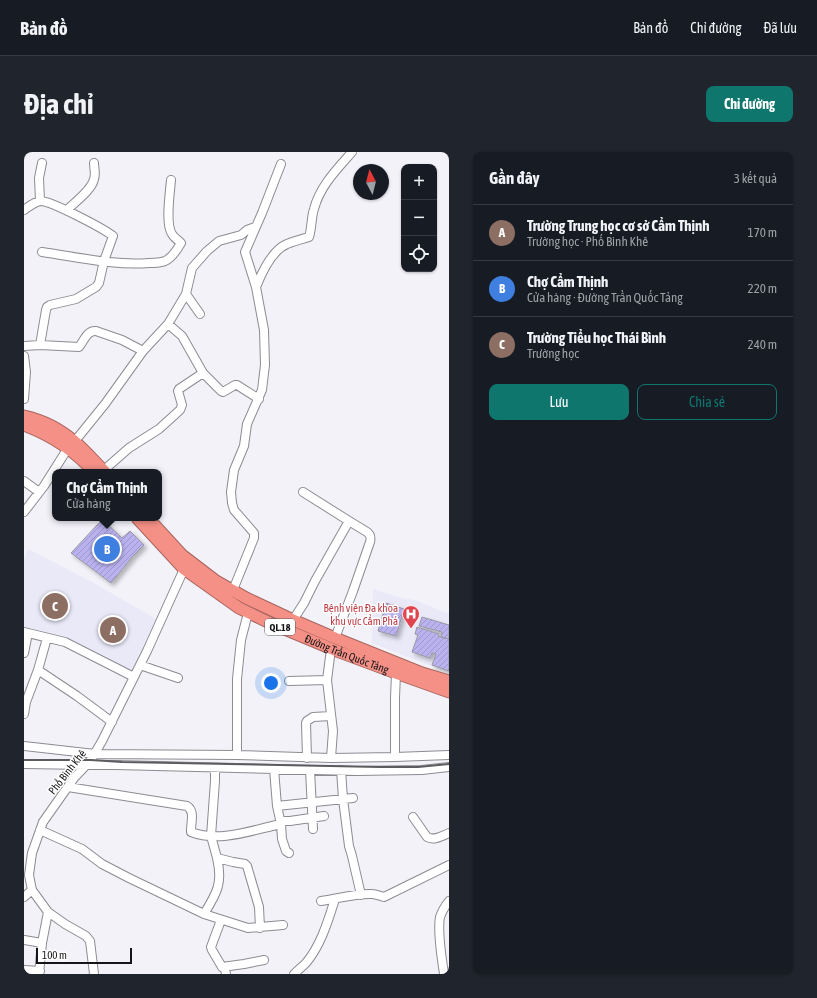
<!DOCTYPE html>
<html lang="vi">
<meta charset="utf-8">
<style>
:root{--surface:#171b24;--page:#20242c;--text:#f1f3f6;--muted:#9ea1a6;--line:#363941;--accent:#0f766e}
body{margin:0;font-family:"Asap Condensed",sans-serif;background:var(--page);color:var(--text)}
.controls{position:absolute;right:12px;top:12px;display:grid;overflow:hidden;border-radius:8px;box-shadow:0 1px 3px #0004}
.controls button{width:36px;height:36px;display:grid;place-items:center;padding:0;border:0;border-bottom:1px solid var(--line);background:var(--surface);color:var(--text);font:20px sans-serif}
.compass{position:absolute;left:329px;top:12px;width:36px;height:36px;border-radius:50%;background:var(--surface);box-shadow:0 1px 3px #0004;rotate:353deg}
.scale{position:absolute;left:12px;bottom:10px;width:96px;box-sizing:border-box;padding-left:4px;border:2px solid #151517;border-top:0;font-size:11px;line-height:14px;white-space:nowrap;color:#151517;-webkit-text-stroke:3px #fff;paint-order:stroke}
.you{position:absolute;left:247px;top:531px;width:14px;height:14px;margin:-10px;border:3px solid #fff;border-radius:50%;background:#1a73e8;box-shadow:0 0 0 6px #1a73e833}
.badge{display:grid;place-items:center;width:26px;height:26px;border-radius:50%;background:var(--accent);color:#fff;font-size:13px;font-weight:700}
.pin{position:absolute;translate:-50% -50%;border:2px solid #fff;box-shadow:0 1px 4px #0006}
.popup{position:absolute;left:28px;top:317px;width:110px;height:52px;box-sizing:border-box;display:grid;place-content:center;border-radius:8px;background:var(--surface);filter:drop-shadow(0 1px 3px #0005);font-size:13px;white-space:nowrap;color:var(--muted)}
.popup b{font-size:15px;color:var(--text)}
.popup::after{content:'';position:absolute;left:50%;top:100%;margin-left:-8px;border:8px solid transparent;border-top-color:var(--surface)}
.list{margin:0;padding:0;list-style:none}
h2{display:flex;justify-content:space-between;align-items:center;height:52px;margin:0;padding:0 16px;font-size:17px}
h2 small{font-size:13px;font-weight:400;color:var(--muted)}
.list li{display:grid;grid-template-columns:26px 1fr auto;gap:12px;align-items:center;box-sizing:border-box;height:56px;padding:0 16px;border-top:1px solid var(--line)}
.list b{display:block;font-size:15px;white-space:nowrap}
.list p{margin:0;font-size:13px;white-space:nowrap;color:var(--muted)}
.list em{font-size:13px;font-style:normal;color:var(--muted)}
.actions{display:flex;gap:8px;padding:12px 16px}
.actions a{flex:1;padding:9px 0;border:1px solid var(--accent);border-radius:8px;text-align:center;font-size:14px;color:var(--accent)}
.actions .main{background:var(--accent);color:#fff}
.icon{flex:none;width:22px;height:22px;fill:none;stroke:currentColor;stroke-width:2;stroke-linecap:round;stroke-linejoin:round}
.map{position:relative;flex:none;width:425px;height:822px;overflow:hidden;border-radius:8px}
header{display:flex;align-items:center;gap:24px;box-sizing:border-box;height:56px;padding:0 20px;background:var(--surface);border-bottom:1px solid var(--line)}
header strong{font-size:19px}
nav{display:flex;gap:22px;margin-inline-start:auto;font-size:14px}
.intro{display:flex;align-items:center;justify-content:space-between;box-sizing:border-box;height:96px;padding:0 24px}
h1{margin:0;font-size:28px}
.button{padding:10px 18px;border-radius:8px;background:var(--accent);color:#fff;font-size:14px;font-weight:700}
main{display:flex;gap:24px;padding:0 24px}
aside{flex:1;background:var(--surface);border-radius:8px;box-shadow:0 1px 3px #0004}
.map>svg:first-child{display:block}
</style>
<header>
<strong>Bản đồ</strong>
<nav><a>Bản đồ</a><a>Chỉ đường</a><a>Đã lưu</a></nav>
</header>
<div class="intro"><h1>Địa chỉ</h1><a class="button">Chỉ đường</a></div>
<main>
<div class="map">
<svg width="425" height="822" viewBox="0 0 425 822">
<defs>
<pattern id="building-hatch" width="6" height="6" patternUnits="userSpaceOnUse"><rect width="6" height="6" fill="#bab2ef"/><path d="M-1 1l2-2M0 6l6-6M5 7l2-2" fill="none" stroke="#9f98cc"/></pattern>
<filter id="shadow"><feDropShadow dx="3" dy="3" stdDeviation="2" flood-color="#0004"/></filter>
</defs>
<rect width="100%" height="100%" fill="#f3f2f9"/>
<path fill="#eae9f8" d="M4,397L70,431L132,467L107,520L48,489L0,476V408Z
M349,437L377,446L391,448L425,462V521L348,491Z"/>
<path fill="url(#building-hatch)" stroke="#99989f" filter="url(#shadow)" d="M79,368L98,386L106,379L120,393L109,404L87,431L47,401L73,373Z
M362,451L380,457L372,484L354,479Z
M398,465L425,473V487L417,485L418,480L395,474Z
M393,475L415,482L414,484L425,487V519L408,513L412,502L408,501L406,506L388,500L394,483L391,482Z"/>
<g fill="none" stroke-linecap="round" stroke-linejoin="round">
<g stroke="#8c8b92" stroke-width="10">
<path id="minor" d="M16,49L15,26L18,11
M0,58C4,55 11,50 16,49C26,48 80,77 89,84L80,109L75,131L72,135L52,147L26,153L23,155L22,158L16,193L0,194
M43,58C51,50 68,38 70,27C72,22 70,16 70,11
M18,100C53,105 91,114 125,111C130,111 136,111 141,109C148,106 153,98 157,91C154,88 150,86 148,82C141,72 146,41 147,28
M232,135C238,120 248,98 263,92C270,89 278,87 285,85C288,76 287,66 290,57C296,34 313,17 328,0
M176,162L162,142L168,116L183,99L195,89L217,83L223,78L231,75
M144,172L158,184L179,221L197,239L199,240L211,233H213L235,247
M16,193L55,195C60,189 63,178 72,179L98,188L119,199
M0,204L2,220L0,247
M51,289L81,252L119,199L144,172L162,142
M80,318L105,296L135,277L156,258L158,253L154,239L155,237L179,221
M0,329L15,340
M279,340L325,369L343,380C347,383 347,386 346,390L329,439L311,486
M0,360L20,334L44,296
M209,438L230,386V381L210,358L208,351L207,340L210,318L220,294L223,272L238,238L241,213L240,178L232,135L221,100L238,61L257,12
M269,468L280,451L291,429L304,406L325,369
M0,480L41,490L110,525
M307,497L303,528L309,579L307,606
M0,501L4,481
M116,513L154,526
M14,518L53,544L88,570
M265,529L303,528
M0,562L2,550L14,518L23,486
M0,594L71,602L213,603L307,606L371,605L425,603
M213,603V527L217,488L224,461
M371,605V546L372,521
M283,606L282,571L283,569L289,565L307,564
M0,612L63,613H92L332,619L398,618L425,615
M191,616V629L187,684L193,706L209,710L221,712L223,714L235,755L236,776
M250,617L253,654L257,672L258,687L262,699L265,701
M286,618L289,677
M317,618L319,647L325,694L328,704L337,743
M44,635L163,654C171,659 167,670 167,678V680C196,691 228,678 257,672
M253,654L329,646
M389,665L403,685C410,689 418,684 425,681
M256,669H266L300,664
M16,678L58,697L78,712L105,726L180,762L224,776L259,773
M0,745L8,738
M297,749C313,747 332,741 348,742C352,742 356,744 360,745L425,713
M180,762C193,741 199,731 193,706
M197,768L187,795L188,798L198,815L201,817L202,822
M0,788L18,791
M198,815L220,812L240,808
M0,818L16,819
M15,822L18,791L24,760
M70,822L66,789L62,784L41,772L24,760L8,738L5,723L8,701L19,670L50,626L67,608L78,589L123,499L160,417
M270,822C274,818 278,815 282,811C297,793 304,769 311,747
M420,822C418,807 413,780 416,765C418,759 421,754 425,749"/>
</g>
<g stroke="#a7655f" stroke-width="13">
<g id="highway">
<path d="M0,264C18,268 36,277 50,289C61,298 71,310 81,320"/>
<path d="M0,273C27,283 51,299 70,320"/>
<path id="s1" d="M113,366L160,417L215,456L246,471L313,499L372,521L425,540"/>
<path d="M124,366L158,403L192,429L222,446L269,468L311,486L398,521L425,529"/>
</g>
</g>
<use href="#minor" stroke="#fff" stroke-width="8"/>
<use href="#highway" stroke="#f59086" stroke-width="11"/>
<path stroke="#5c5c60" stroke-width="2" d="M0,608H67L98,610L356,615H394L425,612"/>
</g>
<defs>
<g id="hospital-pin" transform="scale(0.9)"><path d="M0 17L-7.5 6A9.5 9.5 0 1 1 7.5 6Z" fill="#e0444e" stroke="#fff"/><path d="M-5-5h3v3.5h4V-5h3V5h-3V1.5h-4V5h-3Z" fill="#fff"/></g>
</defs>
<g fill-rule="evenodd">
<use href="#hospital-pin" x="387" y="462"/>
</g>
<g text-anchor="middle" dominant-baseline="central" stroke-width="3" stroke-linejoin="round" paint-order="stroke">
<rect fill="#fff" stroke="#5b5b5d" stroke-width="1" x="241" y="467" width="30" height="16" rx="3"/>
<g font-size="10" font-weight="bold" fill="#151517">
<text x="256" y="475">QL.18</text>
</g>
<g font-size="11" fill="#be3a42" stroke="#fff" text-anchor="end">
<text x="374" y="456">Bệnh viện Đa khoa<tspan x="374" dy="13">khu vực Cẩm Phả</tspan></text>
</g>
<g font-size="11" fill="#151517" stroke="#fff">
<text stroke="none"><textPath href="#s1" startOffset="254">Đường Trần Quốc Tảng</textPath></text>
<text transform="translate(43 620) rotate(-52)">Phố Bình Khê</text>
</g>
</g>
</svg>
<div class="controls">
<button>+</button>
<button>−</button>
<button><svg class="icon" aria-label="locate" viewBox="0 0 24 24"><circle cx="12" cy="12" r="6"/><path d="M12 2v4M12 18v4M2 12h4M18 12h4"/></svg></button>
</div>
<svg class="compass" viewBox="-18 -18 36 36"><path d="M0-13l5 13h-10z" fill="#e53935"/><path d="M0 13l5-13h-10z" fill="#9ea1a6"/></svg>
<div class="scale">100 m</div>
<div class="you"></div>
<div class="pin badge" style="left:89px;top:478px;background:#8d6e63">A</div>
<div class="pin badge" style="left:83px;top:397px;background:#3f7fe0">B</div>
<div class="popup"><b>Chợ Cẩm Thịnh</b>Cửa hàng</div>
<div class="pin badge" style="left:31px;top:454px;background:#8d6e63">C</div>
</div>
<aside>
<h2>Gần đây<small>3 kết quả</small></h2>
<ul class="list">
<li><span class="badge" style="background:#8d6e63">A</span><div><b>Trường Trung học cơ sở Cẩm Thịnh</b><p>Trường học · Phố Bình Khê</p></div><em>170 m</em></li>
<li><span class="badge" style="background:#3f7fe0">B</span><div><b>Chợ Cẩm Thịnh</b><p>Cửa hàng · Đường Trần Quốc Tảng</p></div><em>220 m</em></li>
<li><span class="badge" style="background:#8d6e63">C</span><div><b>Trường Tiểu học Thái Bình</b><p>Trường học</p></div><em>240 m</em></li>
</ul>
<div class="actions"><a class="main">Lưu</a><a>Chia sẻ</a></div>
</aside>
</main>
